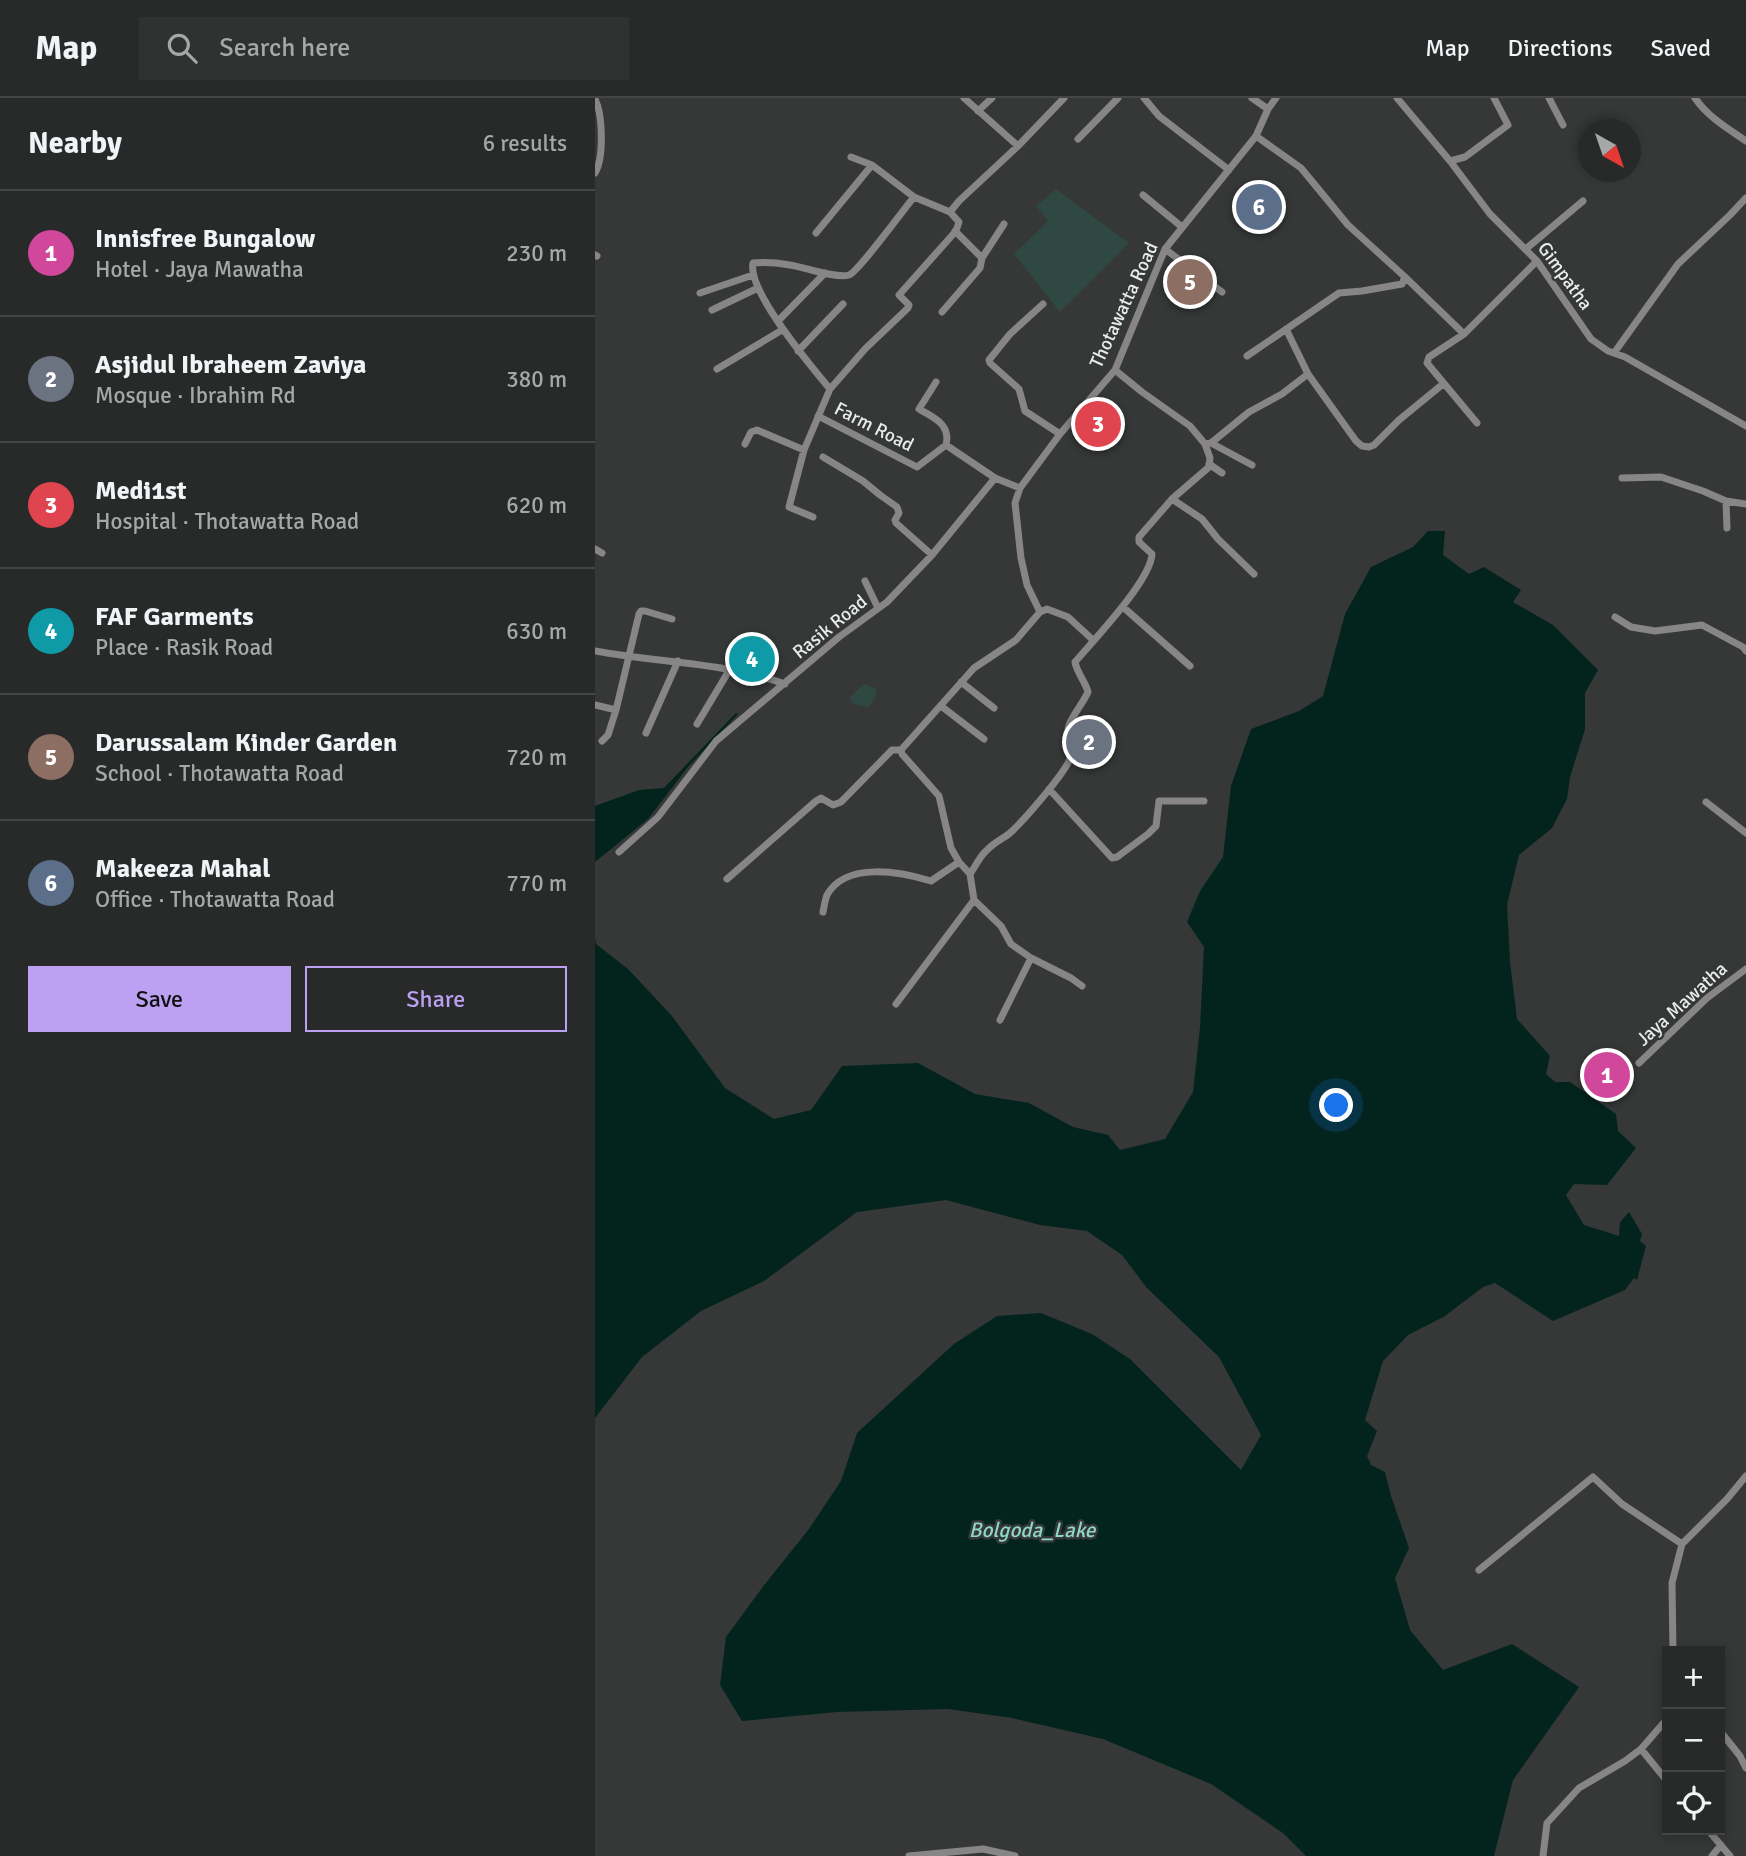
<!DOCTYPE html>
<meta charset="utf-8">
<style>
:root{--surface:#282a29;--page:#303231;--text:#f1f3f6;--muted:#a5a7a8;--line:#444646;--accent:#bca0f2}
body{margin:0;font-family:Signika,sans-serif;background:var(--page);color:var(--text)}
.controls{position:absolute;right:21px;bottom:21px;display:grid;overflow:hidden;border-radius:0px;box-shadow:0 4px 10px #0003}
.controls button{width:63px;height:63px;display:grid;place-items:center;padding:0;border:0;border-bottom:2px solid var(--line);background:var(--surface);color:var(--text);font:35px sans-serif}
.compass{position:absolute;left:983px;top:21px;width:63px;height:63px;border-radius:50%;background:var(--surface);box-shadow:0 4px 10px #0003;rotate:140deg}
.you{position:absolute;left:742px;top:1008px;width:24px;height:24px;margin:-18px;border:5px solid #fff;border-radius:50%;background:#1a73e8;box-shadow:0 0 0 10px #1a73e833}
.badge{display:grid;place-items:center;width:46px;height:46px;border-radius:50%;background:var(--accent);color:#fff;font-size:23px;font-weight:700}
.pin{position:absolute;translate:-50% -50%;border:4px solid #fff;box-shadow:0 2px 7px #0006}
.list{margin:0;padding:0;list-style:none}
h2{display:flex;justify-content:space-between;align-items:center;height:91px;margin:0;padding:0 28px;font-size:30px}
h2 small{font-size:23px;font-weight:400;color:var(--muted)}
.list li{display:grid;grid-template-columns:46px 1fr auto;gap:21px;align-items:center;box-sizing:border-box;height:126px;padding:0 28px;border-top:2px solid var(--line)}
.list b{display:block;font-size:26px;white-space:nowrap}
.list p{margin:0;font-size:23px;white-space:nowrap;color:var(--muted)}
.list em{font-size:23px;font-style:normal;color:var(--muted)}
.actions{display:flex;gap:14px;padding:21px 28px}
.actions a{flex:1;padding:16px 0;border:2px solid var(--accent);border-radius:0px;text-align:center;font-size:24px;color:var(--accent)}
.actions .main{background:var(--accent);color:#111}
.icon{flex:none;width:38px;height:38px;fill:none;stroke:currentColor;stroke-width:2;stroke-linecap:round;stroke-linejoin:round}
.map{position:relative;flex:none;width:1151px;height:1758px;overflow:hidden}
header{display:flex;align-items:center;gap:42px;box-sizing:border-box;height:98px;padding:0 35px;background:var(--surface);border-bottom:2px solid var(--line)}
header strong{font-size:33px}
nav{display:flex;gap:38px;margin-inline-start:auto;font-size:24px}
.search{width:490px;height:63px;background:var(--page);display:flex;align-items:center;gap:18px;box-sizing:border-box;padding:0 24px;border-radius:0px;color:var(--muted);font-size:26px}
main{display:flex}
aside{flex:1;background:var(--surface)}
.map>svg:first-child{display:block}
</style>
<header>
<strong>Map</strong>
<div class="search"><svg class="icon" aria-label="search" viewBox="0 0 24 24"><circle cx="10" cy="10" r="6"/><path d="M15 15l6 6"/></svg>Search here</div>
<nav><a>Map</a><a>Directions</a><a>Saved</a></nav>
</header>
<main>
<aside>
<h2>Nearby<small>6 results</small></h2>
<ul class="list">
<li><span class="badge" style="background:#d1479c">1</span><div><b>Innisfree Bungalow</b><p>Hotel · Jaya Mawatha</p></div><em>230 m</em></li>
<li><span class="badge" style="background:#6b7280">2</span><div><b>Asjidul Ibraheem Zaviya</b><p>Mosque · Ibrahim Rd</p></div><em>380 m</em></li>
<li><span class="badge" style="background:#e0444e">3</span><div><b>Medi1st</b><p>Hospital · Thotawatta Road</p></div><em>620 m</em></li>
<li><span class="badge" style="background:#0f9aa8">4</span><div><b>FAF Garments</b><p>Place · Rasik Road</p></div><em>630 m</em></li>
<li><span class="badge" style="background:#8d6e63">5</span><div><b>Darussalam Kinder Garden</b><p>School · Thotawatta Road</p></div><em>720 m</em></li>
<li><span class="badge" style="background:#5c6f8a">6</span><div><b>Makeeza Mahal</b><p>Office · Thotawatta Road</p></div><em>770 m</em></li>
</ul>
<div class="actions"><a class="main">Save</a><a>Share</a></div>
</aside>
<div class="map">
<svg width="1151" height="1758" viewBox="0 0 1151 1758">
<rect width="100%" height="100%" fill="#353837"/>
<path fill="#2f4841" d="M461,91L534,145L465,214L419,156L453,123L441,108Z
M269,586L281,590V598L274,609L258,606L254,600Z"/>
<path fill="#02241d" d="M833,433H850L848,457L874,476L889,469L926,492L918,504L958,527L1003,572L990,595V631L975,679L972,701L957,730L924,757L912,807L915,864L922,921L955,958L951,976L960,984H975L1021,1016L1023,1033L1041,1050L1012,1087L979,1086L971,1097L989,1127L1024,1138L1025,1124L1034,1114L1047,1136L1045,1143L1051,1148L1042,1182L1039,1180L1030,1192L958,1223L900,1185L888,1189L850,1218L813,1237L788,1263L770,1322L782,1333L772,1358L776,1367L790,1374L796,1398L814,1450L800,1480L815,1532L848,1572L917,1546L984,1589L918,1682L899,1758H711L688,1735L616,1686L508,1641L417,1620L353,1611L242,1614L147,1623L125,1587L131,1539L170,1486L214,1431L246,1383L262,1335L359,1246L402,1218L446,1215L497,1236L535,1261L646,1372L666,1337L624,1259L552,1190L527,1157L492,1133L445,1127L351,1102L262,1114L169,1183L106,1213L47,1259L0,1320V839L1,846L33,871L77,918L130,990L179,1021L216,1012L247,968L323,965L380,996L434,1005L478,1029L513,1037L525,1052L570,1041L598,994L605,930L609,849L592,824L605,793L628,759L636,688L656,631L704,613L728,598L750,516L776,469L818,449Z
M141,615L143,616L93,669L53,721L0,764V708L44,692L69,690Z"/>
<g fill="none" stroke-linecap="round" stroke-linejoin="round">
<path stroke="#878586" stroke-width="7" d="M369,0L423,48L469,0
M549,0L564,18L634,72
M657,0L673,11
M802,0L855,63L895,116L942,163L996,241L1013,253L1030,259L1151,328
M954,0L968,27
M1100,0C1113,19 1132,30 1151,43
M0,1C8,17 9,60 0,75
M383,13L397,0
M483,41L523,0
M256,59L277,67L319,99L355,114
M855,63L870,59L913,27L899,0
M548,97L587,129
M360,133L387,160
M221,135L277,67
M932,150L988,103
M570,151L627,194
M0,157L2,158
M810,179L869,236
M105,195L158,177
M448,206L415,236L394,262L395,265L424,291L430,313L465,336
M117,212L163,190
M347,214L385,170L387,160L409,126
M183,223L230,175
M691,231L713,276L761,343L767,348L774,349L779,347L804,322L848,286
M203,253L248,206
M1019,255L1083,166L1135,117L1151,100
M652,258L744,195L767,193L807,186L810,179L753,127L706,70L661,38
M122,271L187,232
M341,284L324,311C339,320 356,326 351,347
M235,291C216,268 152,193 158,165C170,164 183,165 195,167C209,169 241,181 254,177C263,174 309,111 319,99
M223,318L322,369L351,347L400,380L425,390
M882,325L832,265L834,259L869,236L942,163
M616,345L657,367
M150,346L156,334L162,332L209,352
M610,346L616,345L654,314L687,296L713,276
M228,359L268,383L285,397L302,409L304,415L300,422L301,425L337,457
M614,366L627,375
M1027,380L1066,379L1108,393L1131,403L1151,406
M577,401L607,421L623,441L659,476
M1131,403L1132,430
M218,419L194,409L209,352L235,291L270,251L313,210L314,207L304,197L361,133L364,124L355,114L364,103L423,48
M0,451L7,455
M270,483L283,510
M528,509L595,568
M445,514L452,511L473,519L498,542
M1020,519L1036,529L1060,533L1107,527L1148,549L1151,553
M0,553C64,565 128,564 190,586
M366,584L399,610
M0,607L21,612
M346,608L389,641
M102,626L135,571
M51,635L83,563
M7,643L13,637L21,612L44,516L46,513H50L77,521
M454,691L517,760L522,759L553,736L561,728L564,703H609
M1111,704L1151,735
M24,754L63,719L121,643L244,539L292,504L337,457L400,380
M375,776C380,769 384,760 390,754C397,746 403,743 411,738C424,729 467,678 474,663C481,649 469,641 474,627C478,617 488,605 493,594C490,583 482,575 480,564C499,542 556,482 557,456L544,444V439L577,401L614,369L615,360L610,346L595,328L547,294L520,272
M132,781L221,703L226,700L238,707L246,704L297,652H306
M228,814C229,809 230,802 232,797C251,763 306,774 336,783L364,764
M436,860L476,880L487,888
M301,906L379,802
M405,922L436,860L416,846L406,828L379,802L375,776L364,764L356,750L344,698L307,656L306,652L379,570L421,542L445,514L432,487L426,460L420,405L425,390L465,336L520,272L570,151L661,38L673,11L681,0
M1044,965L1112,900L1151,871
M884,1472L998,1379L1027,1406L1087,1446
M1078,1553L1077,1485L1087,1446L1132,1401L1151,1378
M1125,1633L1145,1658L1151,1670
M1046,1651L1072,1683
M1113,1732L1135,1758
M314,1758L388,1751L420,1758
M948,1758L952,1725L984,1690L1030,1663L1046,1651L1072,1621
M1117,1758L1126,1747"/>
</g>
<g text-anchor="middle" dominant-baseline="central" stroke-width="5" stroke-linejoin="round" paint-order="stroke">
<g font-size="19" fill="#e9eceb" stroke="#353837">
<text transform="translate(970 178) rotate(54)">Gimpatha</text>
<text transform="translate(529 207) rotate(-65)">Thotawatta Road</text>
<text transform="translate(279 329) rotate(27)">Farm Road</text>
<text transform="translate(235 529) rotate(-39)">Rasik Road</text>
<text transform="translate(1087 906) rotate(-42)">Jaya Mawatha</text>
</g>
<g font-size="21" font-style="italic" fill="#8cd8c4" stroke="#353837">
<text x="437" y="1432">Bolgoda_Lake</text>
</g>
</g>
</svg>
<div class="controls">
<button>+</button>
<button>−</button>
<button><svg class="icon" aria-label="locate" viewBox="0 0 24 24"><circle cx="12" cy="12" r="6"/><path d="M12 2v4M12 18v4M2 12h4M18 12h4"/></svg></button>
</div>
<svg class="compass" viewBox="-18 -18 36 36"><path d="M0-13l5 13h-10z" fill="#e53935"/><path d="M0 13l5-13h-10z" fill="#a5a7a8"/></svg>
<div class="you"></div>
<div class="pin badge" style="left:1012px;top:977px;background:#d1479c">1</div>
<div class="pin badge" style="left:494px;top:644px;background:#6b7280">2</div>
<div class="pin badge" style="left:503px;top:326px;background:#e0444e">3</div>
<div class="pin badge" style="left:157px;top:561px;background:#0f9aa8">4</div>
<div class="pin badge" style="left:595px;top:184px;background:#8d6e63">5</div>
<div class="pin badge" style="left:664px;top:109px;background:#5c6f8a">6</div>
</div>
</main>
